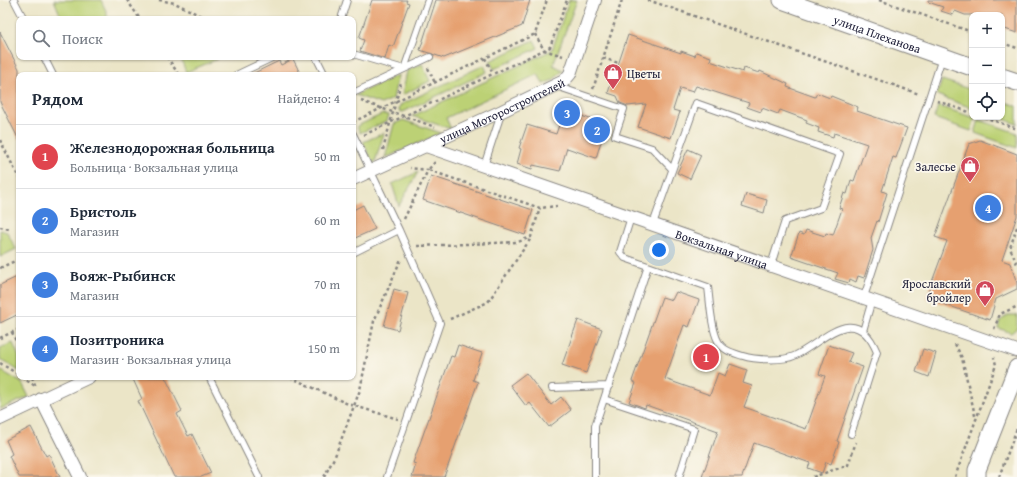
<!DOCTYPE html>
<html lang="ru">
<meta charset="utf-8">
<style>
:root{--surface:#fff;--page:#f2f2f3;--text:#1f2937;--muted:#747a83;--line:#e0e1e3;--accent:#0f766e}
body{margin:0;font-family:"Gentium Book Plus",serif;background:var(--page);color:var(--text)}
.controls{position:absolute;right:12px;top:12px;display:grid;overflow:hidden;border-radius:8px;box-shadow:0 1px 3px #0004}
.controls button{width:36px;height:36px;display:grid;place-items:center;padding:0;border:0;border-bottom:1px solid var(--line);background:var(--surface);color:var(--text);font:20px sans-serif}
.you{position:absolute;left:659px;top:250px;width:14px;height:14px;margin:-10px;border:3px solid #fff;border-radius:50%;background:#1a73e8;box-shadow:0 0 0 6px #1a73e833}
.badge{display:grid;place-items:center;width:26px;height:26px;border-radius:50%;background:var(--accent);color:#fff;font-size:13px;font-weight:700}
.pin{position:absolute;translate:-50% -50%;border:2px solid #fff;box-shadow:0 1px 4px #0006}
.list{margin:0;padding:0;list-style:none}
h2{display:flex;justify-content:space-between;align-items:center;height:52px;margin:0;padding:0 16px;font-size:17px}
h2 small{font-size:13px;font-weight:400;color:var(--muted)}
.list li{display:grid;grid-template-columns:26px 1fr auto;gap:12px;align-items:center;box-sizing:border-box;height:64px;padding:0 16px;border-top:1px solid var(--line)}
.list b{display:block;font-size:15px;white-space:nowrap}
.list p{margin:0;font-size:13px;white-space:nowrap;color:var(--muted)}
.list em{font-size:13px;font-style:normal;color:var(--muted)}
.icon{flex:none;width:22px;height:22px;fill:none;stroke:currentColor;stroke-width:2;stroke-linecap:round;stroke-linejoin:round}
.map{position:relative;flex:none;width:1017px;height:477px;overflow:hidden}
.search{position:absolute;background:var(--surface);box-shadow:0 1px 3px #0004;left:16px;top:16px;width:340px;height:44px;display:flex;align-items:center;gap:10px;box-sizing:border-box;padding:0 14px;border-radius:8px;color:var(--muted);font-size:15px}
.panel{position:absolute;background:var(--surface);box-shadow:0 1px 3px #0004;left:16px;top:72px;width:340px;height:308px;border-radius:8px}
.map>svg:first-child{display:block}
</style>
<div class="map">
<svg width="1017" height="477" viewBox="0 0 1017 477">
<rect width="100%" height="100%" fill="#fbf7ec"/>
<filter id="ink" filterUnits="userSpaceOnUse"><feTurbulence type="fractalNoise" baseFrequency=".025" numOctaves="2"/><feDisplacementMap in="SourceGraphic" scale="8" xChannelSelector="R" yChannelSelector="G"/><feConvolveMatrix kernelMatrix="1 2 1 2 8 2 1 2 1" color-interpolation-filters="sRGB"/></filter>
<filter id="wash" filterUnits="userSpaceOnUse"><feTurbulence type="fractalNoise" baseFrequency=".012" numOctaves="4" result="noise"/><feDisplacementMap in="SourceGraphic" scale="16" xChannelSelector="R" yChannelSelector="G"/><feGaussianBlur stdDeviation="0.9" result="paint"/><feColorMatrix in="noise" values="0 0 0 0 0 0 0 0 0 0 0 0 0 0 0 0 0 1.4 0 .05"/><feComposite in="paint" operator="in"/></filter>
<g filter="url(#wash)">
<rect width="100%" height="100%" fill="#ebe5c7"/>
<path fill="#bcd174" stroke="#6f7a58" d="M54,0H101L107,13V19H62Z
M569,0H577L553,65L563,70L553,80L543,84L538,74L446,118L451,129L412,116L552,50Z
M534,40L538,48L494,69L490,61Z
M180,57H217L218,59L186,72Z
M422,64L430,81L402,95L407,71Z
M484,65L487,72L403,112L399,111L400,105Z
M398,75L393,99L381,104L355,95Z
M942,80L972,90V108L937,95Z
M1002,101L1017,106V124L998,117H1002Z
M938,106L975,118L971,131L934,118Z
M383,114L389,115L387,121L360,133L357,126Z
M403,120L441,133L385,158L394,124Z
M979,120L1017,133V148L975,133Z
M384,133L374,165L363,142Z
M418,172L399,206L392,184Z
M0,230L7,232L16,249L0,257Z
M1008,315H1017V328L1011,333L998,328L1000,321Z
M13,343L19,357V371L0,359V348Z
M0,370L22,383L29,397L0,409Z"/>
<g id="blocks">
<path fill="#e6a06f" d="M372,0H407L406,2L409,3L393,47L389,45L385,59L360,51L364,40L359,38Z
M436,0H530L522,26L444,58L420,50Z
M928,0H1017V33L1002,28V15H965L955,11L953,15L941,11L943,7L928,2Z
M0,32L19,69V140L0,102Z
M628,35L681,53V51L695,56L696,52L711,57L710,61L743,72L744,68L759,73L760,71L788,84L787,87L815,97L817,93L830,98L831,96L858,107L857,111L907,128L896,158L893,157L882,191L887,193L878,222L877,221L871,238L873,250L864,278L858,276L856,282L850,279L849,283L835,279L838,273L791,257L799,233L804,235L806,230L825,236L826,233L833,235L842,209L839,208L844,193L847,194L851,180L854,181L867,144L834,133L833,137L818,132L819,128L806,123L807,120L780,110L778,114L762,108L761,112L747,107L749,103L696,86L693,92L680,88L673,110L680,112L671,138L638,127L646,104L628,106L620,103L617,96L608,93L611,83L610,72L618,65Z
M293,59L301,75H250L279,61L281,65Z
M565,107L580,112L579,115L606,125L596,158L567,148L560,171L533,165L532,169L517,164L521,149L519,148L527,125L556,134Z
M980,140L1017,154V216L1002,260L1010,263L1017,283V289L996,299L990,320L926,298L947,241L935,237L969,144Z
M688,149L701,155L690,179L677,173Z
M431,176L533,210L525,235L423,200Z
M746,194L767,200L764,213L742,206Z
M363,205L375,229L353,239V210Z
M19,276V314L0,323V285Z
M394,289L408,293L398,330L384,326Z
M676,292L699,300L689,327L684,325L665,379L710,395L718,373L725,376L730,364L747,370L743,383L752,386L744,407L806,429L825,376L819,374L829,345L852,353L848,362L863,367L837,441L839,442L831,464L826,462L822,473L808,468L810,463L754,443L742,477H702L718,431L646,405L645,408L629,402L636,383L632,381L662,297L672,300Z
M578,320L602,329L586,373L562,365Z
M458,345L482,353L473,380L478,382L444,477H412L416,464L413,463L451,356L454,357Z
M923,349L936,353L929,377L916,372Z
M526,373L551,405L561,397L571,410L549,427L530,403L526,406L510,385Z
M132,377H165L182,411L177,414L188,436L192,434L211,473L201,477H174L138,401L142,399Z
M31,427L46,456L49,454L60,477H19L9,456L12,454L6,440Z"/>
</g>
</g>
<g filter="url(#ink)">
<use href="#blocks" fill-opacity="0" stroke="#868481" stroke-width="1"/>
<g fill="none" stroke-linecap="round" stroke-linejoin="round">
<g stroke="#868481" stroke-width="8">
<path id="lane" d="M14,0L24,19
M341,19L347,0
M353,54L404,69L428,0
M44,57L53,75
M316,57L325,75
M236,75L274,57
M556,86L624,109L615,136L652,148L672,169
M353,93L430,57
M353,134L399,230L353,253
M484,166L502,111
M631,217L620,252L625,258L708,287C710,302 711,328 718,341C723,351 734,353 743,356C754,360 784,361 794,356C824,342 855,300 877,352L851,434
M653,224L696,103L840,154L821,208L785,221L771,265
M864,297L942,58
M863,331L872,300
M209,377L259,477
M552,388L609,386
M604,399L694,429L679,477
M387,477L440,323L399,230
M595,477V426L648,266"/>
</g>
<g stroke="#868481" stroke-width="14">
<g id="street">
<path id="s1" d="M426,146L1017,351"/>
<path id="s2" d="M353,179L502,111L564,81L570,74L595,0"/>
<path d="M41,399L80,477"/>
<path d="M0,419L89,377"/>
</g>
</g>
<g stroke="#868481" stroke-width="19">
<g id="secondary">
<path id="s3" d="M782,0L972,67"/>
<path d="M1002,77L1017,82"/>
<path d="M977,477V470L1017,368"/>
</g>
</g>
<path stroke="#868481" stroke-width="2.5" stroke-dasharray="3 3" stroke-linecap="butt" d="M127,0L140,19
M159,0L175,3L207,19
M648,0L919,94
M879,0L972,32
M535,34L544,50L563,56
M1002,43L1017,48
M167,57L179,75
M485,58L493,74
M603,58L618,63
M428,68L435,83
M593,89L622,0
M361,101L435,127
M937,101L972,113
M984,117L1017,129
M353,122L535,34L547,0
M364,135L550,47L567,0
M0,140L19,178
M383,150L401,82
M435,162L428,170L540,208L557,206
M404,219L428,170L410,168
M0,227L9,229
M1017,227L1010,248L1017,264
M417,246L518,242L531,237L540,208
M0,268L19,259
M450,319L488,302L531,238
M994,329L1000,314L1016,307L1017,305
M12,332L19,348
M0,338L19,329
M955,344L962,358L976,420
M0,363L19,375
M22,377L35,386
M32,377L36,387
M290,377L348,404L398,419
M324,477L335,456L360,390L374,321L401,259
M813,477L848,465L856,442
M955,477L996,365L994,357
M999,477L1017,428"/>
<use href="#lane" stroke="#fff" stroke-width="6"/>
<use href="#street" stroke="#fff" stroke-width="12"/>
<use href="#secondary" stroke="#fff" stroke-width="17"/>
</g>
</g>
<defs>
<g id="shop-pin" transform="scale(1)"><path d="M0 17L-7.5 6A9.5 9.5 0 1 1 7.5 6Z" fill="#d1495b" stroke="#fbf7ec"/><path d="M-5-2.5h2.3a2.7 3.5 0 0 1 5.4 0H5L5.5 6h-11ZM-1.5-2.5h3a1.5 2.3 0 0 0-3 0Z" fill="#fff"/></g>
</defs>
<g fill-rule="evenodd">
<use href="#shop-pin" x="613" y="73"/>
<use href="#shop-pin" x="970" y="166"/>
<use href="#shop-pin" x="985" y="290"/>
</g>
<g text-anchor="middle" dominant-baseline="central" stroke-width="3.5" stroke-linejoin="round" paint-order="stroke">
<g font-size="12" fill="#22223b" stroke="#fbf7ec">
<text stroke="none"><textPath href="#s3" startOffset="101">улица Плеханова</textPath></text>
<text stroke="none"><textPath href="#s2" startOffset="164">улица Моторостроителей</textPath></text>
<text stroke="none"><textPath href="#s1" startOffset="313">Вокзальная улица</textPath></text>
</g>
<g font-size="12" fill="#22223b" stroke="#fbf7ec" text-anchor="end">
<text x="627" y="73" text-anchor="start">Цветы</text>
<text x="956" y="166">Залесье</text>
<text x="971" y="283">Ярославский<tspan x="971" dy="14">бройлер</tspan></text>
</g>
</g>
</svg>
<div class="controls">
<button>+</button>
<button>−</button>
<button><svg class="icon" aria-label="locate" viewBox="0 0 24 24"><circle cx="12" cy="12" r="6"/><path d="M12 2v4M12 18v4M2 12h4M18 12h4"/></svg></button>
</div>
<div class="you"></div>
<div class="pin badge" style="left:706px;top:357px;background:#e0444e">1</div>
<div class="pin badge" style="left:597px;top:130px;background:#3f7fe0">2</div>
<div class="pin badge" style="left:567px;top:113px;background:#3f7fe0">3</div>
<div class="pin badge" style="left:988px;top:208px;background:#3f7fe0">4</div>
<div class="search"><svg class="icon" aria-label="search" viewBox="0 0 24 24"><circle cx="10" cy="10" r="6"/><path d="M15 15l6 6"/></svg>Поиск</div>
<section class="panel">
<h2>Рядом<small>Найдено: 4</small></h2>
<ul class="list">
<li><span class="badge" style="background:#e0444e">1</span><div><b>Железнодорожная больница</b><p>Больница · Вокзальная улица</p></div><em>50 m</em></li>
<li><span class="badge" style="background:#3f7fe0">2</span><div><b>Бристоль</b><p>Магазин</p></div><em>60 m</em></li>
<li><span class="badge" style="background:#3f7fe0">3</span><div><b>Вояж-Рыбинск</b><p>Магазин</p></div><em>70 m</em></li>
<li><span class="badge" style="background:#3f7fe0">4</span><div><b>Позитроника</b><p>Магазин · Вокзальная улица</p></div><em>150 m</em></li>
</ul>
</section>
</div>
